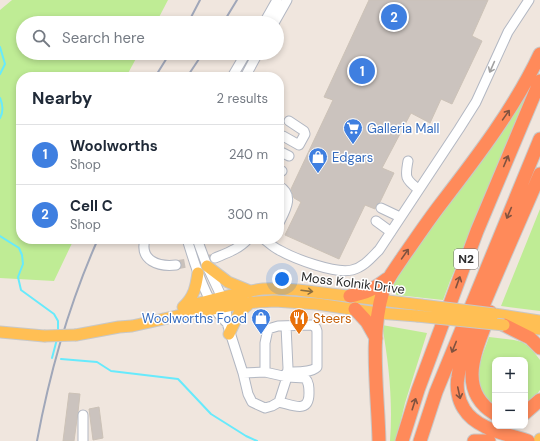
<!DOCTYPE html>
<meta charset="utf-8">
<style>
:root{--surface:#fff;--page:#f2f2f3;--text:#1f2937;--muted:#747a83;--line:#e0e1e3;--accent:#3c7cff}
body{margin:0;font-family:"DM Sans",sans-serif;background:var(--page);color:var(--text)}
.controls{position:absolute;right:12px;bottom:12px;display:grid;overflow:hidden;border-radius:8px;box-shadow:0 2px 6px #0003}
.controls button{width:36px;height:36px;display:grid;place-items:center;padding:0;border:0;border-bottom:1px solid var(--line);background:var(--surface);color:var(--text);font:20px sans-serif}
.you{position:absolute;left:282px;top:279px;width:14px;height:14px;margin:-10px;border:3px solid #fff;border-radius:50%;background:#1a73e8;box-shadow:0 0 0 6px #1a73e833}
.badge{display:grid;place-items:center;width:26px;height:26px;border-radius:50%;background:var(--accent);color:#fff;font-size:13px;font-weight:700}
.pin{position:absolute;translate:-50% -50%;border:2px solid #fff;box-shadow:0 1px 4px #0006}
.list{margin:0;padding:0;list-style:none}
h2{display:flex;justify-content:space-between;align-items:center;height:52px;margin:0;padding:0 16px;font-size:17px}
h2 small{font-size:13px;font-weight:400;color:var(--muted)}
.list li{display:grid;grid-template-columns:26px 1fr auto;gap:12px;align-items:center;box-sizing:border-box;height:60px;padding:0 16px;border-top:1px solid var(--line)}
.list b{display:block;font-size:15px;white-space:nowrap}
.list p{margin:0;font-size:13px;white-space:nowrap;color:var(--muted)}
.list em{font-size:13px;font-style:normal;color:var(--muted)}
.icon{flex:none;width:22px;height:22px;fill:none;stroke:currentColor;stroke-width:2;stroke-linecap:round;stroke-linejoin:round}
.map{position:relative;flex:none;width:540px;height:441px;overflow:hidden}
.search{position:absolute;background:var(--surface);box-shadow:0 2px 6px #0003;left:16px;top:16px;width:268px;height:44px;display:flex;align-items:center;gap:10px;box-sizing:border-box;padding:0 14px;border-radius:22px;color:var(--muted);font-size:15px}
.panel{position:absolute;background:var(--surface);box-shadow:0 2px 6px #0003;left:16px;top:72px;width:268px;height:172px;border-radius:16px}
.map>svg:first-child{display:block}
</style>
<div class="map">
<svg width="540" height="441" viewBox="0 0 540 441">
<rect width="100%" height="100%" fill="#f0e6de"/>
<path fill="#bfec95" d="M12,0H168L156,23H23V53H139L126,77H21V239H74L54,281L0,278V10Z
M536,80L450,281L443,300L397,295C391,292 391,288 392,283L481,160Z
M540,209V311L501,306Z
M382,325L427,333L405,403L396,441H390C393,402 389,364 382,325Z
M489,337L514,340L522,342L530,347L540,360V390L534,398L525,405V360H495V405C466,389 481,360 489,337Z"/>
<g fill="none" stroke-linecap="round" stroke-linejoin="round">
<path stroke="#67eafc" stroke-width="2" d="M0,47L5,64L0,74
M0,98C3,105 4,111 0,118
M0,236L19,248L22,255L23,264L18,277L21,290L54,314L58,321V332
M52,358L57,339
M61,359L97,362L111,371L178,379L211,414L246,436L257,441"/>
</g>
<path fill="#cbc3be" stroke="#ccc2b7" d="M369,0H488L472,36L482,41L452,104L441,99L430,123L411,113L382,168L394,173L380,202L376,205L375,209L365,205L339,259L285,235L301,202L294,198L291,189L333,100L324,97Z
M69,393L80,394L78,412L74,441H63Z
M99,407L103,438L93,440L89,409Z"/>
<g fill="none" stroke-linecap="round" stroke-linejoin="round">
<path stroke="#c9c1bb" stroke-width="9" stroke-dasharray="9 4.5" stroke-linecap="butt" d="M176,265L215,258"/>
<g stroke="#b2b7c2" stroke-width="11">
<path id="minor" d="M264,23L277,0
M274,23L287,0
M232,77L246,53
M245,77L258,53
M283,136L299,145L305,134L304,131L289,121
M279,151L289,156
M408,161C405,177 405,179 418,189
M279,170L282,171
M279,186C295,195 285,211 279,223
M381,208L400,217
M376,221L391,232
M145,239C139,261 159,267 176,265
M187,239C194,262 202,288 215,309C218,314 223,319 227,323
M197,239L207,266L226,306L227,323L243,373L248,394L252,402L265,408L272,406L279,402L287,377L265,372L243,373
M264,239C269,243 273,247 279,250C295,259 335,274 352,270C364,267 371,258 379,250L459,129L476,102L508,32L529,0
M215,258C227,253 239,249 248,239
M265,372V343L268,329L278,326L312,325L316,328L317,331V367C311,373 296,372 287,372
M279,402C293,405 309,414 309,393C309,387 309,382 305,378L287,377L288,368L286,326
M83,441V415"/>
</g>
<g stroke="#c8c8c8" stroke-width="13">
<path id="major" d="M207,266L228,282L250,291
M183,307C194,297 196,287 198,273
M184,307C210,301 237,292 263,289C275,288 286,289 298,290L421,305
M494,314L540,321
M509,326L540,329
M0,332L44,336
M229,334L239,313L251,302
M76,335L119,327L132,326L177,316L243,303L275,301L317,304L378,313L417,316
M539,441L540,439"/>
</g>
<g stroke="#c8c8c8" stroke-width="15">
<path id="highway" d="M350,296C366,293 374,289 387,279
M355,309L367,322L376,338
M490,312C478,346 454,389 495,414
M504,325L530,338L540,348
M525,413L540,400
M379,441C378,393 369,337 383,291C387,278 396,268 403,257C415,240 427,222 440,205C477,157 514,109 540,54
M402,441L418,390L477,231L540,81
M420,441L436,392L540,139
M474,441H489
M528,441C507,434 476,429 464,409C458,400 456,387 458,377C460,357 473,330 481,311C500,265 520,220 540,174"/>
</g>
<use href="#minor" stroke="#fff" stroke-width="9"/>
<use href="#major" stroke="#ffbf54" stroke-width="11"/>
<use href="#highway" stroke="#ff8a5a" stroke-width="13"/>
<path stroke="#a0a7b9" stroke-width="2" d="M188,23L200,0
M223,23L237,0
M155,77L170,53
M187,77L203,53
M37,441C50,371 69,304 98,239"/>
<g stroke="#c8c8c8" stroke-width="13" stroke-linecap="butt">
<path id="major-bridge" d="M421,305L494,314
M417,316L504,325
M44,336L76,335"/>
</g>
<use href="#major-bridge" stroke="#ffbf54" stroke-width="11"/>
</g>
<defs><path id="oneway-shaft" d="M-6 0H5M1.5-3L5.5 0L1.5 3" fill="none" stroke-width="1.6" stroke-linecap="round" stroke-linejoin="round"/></defs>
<use stroke="#a0a0a0" href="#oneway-shaft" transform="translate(492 67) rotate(114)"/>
<g stroke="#81523f">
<use href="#oneway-shaft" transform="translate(506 115) rotate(-55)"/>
<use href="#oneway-shaft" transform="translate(506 161) rotate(-67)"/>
<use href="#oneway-shaft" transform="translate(509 213) rotate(113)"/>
<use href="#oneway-shaft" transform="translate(405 254) rotate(-55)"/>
<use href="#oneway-shaft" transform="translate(458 282) rotate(-70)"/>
<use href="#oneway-shaft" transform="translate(454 347) rotate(112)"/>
<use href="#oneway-shaft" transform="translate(459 393) rotate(78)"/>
<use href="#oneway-shaft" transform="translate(414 404) rotate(-72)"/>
</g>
<use stroke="#8c6f3f" href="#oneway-shaft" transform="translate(307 291) rotate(7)"/>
<defs>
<g id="supermarket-pin" transform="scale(1)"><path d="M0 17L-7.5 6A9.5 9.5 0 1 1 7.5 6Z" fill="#3f7fe0" stroke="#fff"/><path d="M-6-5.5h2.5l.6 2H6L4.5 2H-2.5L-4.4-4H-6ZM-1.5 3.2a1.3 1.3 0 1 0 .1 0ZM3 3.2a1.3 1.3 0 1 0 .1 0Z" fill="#fff"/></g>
<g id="shop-pin" transform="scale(1)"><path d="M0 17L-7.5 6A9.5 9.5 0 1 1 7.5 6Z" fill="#3f7fe0" stroke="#fff"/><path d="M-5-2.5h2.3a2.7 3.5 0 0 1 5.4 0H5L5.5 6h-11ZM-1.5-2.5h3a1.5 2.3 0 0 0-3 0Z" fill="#fff"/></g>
<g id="restaurant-pin" transform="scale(1)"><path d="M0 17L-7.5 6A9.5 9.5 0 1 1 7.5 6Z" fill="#e8710a" stroke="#fff"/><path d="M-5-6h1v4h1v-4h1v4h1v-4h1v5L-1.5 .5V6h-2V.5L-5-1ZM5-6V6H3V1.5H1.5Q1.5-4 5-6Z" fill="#fff"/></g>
</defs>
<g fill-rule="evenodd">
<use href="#supermarket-pin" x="353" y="128"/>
<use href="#shop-pin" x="318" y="157"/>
<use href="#shop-pin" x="261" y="318"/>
<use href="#restaurant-pin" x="299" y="318"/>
</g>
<g text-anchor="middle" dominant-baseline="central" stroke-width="3" stroke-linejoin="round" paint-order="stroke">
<rect fill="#fff" stroke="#6c6c6c" stroke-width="1" x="454" y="249" width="24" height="20" rx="3"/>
<g font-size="12" font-weight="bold" fill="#2d2d2d">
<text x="466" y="259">N2</text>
</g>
<g font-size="13" fill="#366cbe" stroke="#fff" text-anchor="start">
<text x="367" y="128">Galleria Mall</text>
<text x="332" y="157">Edgars</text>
<text x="247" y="318" text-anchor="end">Woolworths Food</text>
</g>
<g font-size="13" fill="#2d2d2d" stroke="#fff">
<text transform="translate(353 283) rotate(7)">Moss Kolnik Drive</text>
</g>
<g font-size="13" fill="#c56008" stroke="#fff" text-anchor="start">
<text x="313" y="318">Steers</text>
</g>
</g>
</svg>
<div class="controls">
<button>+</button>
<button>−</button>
</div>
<div class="you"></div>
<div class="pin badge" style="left:362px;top:71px;background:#3f7fe0">1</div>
<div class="pin badge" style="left:394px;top:17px;background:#3f7fe0">2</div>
<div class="search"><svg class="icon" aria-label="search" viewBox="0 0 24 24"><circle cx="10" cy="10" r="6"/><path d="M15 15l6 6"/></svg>Search here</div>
<section class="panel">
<h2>Nearby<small>2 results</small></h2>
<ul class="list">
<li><span class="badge" style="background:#3f7fe0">1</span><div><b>Woolworths</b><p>Shop</p></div><em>240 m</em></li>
<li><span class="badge" style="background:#3f7fe0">2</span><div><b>Cell C</b><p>Shop</p></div><em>300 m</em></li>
</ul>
</section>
</div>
